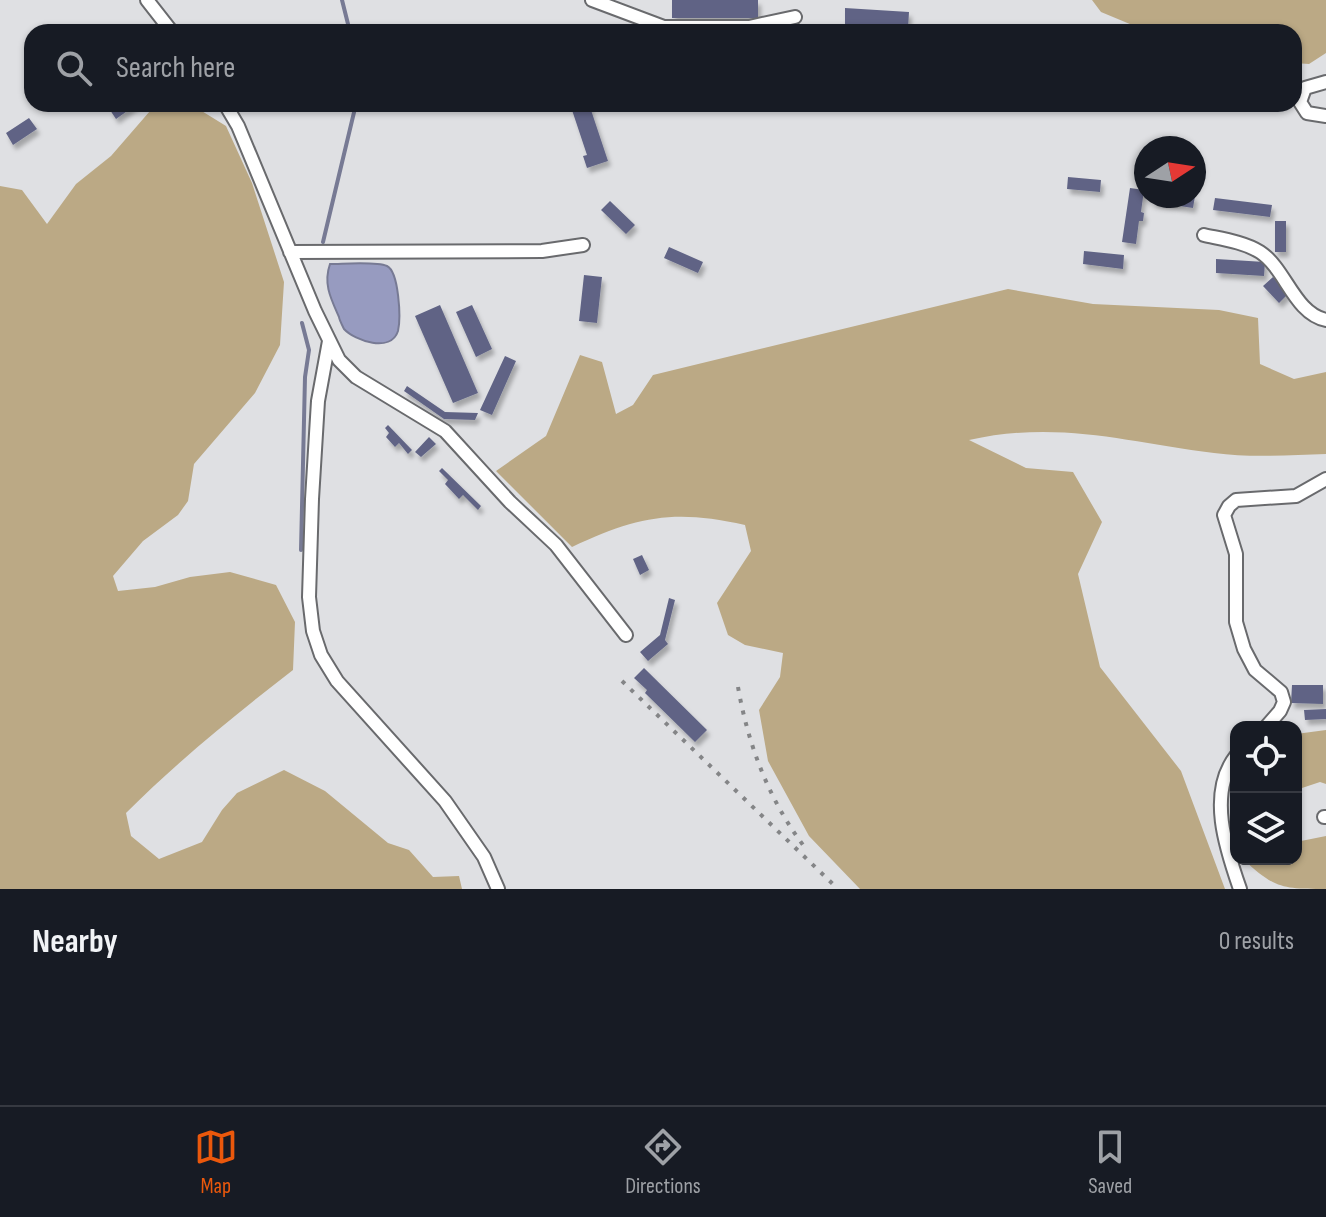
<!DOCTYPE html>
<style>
:root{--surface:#171b24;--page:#20242c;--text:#f1f3f6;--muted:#9ea1a6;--line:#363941;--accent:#ea580c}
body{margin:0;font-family:"Sofia Sans Condensed",sans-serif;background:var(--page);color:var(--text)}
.controls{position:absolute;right:24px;bottom:24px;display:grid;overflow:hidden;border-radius:16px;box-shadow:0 2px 6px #0004}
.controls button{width:72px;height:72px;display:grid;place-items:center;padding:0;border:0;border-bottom:2px solid var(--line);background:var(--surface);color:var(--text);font:40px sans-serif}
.compass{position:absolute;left:1134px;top:136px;width:72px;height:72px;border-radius:50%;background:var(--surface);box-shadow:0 2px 6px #0004;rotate:78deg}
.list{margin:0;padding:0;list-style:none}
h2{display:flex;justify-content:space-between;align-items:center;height:104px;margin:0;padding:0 32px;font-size:34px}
h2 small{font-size:26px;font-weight:400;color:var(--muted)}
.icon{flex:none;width:44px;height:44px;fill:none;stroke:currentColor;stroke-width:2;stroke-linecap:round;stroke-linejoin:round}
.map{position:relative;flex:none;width:1326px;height:889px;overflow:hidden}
.search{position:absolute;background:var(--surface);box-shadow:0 2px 6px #0004;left:24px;right:24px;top:24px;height:88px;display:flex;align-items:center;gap:20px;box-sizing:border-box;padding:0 28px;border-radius:24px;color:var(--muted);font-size:30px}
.sheet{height:216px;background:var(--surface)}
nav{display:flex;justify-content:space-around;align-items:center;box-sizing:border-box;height:112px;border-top:2px solid var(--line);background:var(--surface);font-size:22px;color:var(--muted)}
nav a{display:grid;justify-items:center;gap:4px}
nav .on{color:var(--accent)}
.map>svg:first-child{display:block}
</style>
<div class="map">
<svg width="1326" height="889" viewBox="0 0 1326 889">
<defs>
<filter id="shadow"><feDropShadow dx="3" dy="5" stdDeviation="2" flood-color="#0004"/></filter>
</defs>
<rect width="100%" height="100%" fill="#dfe0e3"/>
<path fill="#bba985" d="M1092,0H1326V53L1309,64L1294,63V32H1149L1101,12Z
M192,105L226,126L252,183L284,282L280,345L255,393L194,464L188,501L178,515L143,541L113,576L118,591L155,587L190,577L230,572L276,585L295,622L293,670C235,715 178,761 126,813L131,836L159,859L202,842L222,810L237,793L284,770L325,791L388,843L409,850L433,877L459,876L462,889H0V186L22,190L47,224L76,184L111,156L150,111Z
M1008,289L1093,304L1219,310L1258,318L1260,364L1294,379L1326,372V454C1289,455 1251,458 1214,453C1127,442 1059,420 969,440L1026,468L1073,472L1102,522L1078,574L1100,667L1181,771L1225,889H860L809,836L768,761L759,710L780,677L783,653L745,645L728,635L717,603L751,551L745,525C675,509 637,516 572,547L496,471L546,436L580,355L602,362L616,414L633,405L653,375Z
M1326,730V784L1320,782L1296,790V734Z
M1326,836V889C1283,889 1275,889 1243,859H1296V842Z"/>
<path fill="#979bc0" stroke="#777a94" stroke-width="2" d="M330,264C343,264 376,261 387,266C399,272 401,318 398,331C391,353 355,341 344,329C343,327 339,319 339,317C331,299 323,284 330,264Z"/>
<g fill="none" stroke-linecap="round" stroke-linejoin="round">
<path stroke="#777a94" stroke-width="4" d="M342,0L350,32
M323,242L356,104
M301,550L305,377L309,350L302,323"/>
</g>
<path fill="#606485" filter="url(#shadow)" d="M672,0H758V18H672Z
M845,8L909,12L908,28L845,24Z
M118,104H137L116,119L110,110Z
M570,104H589L608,161L587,168L583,156L587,155Z
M29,118L37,129L13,145L6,133Z
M1068,177L1101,180L1100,192L1067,189Z
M1130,188L1144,190L1141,212L1144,213L1143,221H1139L1136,244L1122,242Z
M1154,196H1195L1193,208L1153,202Z
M1215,198L1272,205L1270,217L1213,210Z
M610,201L635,225L626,234L601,210Z
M1275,221H1286V252H1275Z
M669,247L703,262L698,273L664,258Z
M1084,251L1124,255L1123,269L1083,264Z
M1216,259L1265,262L1264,276L1216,273Z
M584,275L602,277L597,323L579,321Z
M1273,277L1288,294L1279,303L1263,286Z
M440,305L478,393L453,403L415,316Z
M472,305L492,349L476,357L456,312Z
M505,356L516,361L492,415L480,410Z
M407,386L445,412L478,413L475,420L444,419L404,391Z
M388,425L412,450L408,454L399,443L395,447L386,437L389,433L385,428Z
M429,437L436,444L421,457L415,452Z
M442,468L481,506L478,510L463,495L459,499L445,484L448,480L439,471Z
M642,555L649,570L640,575L633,559Z
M669,598L675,600L665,640L668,644L648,661L640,652L660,635Z
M644,668L707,730L695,742L645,693L647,690L634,678Z
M1292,685H1323V704L1291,703Z
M1326,709V719L1305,720L1304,710Z"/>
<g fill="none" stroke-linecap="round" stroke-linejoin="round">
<g stroke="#696a6d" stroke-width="16">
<path id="minor" d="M147,0L172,32
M592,0L664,27H749L795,17
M1326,82L1305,88L1300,102L1307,113L1326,116
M225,104L238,126L315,311L339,360L356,377L445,431L510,502L556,545L626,635
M1204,235C1222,239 1244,242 1260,252C1286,269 1294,313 1326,320
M290,252L542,251L583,245
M329,341L318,401L312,499L309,597L313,631L321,655L337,681L445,801L484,857L498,889
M1266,727L1280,711L1284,702L1281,692L1255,670L1244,649L1236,622V554L1224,515L1229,506L1236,500L1296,496L1326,479
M1236,756C1207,793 1226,849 1240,889
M1324,817H1326"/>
</g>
<use href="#minor" stroke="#fff" stroke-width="12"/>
<path stroke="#848587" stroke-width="4" stroke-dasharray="4 8" stroke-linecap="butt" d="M622,681L838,889
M738,687C748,744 768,798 803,845"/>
</g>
</svg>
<div class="controls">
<button><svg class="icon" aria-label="locate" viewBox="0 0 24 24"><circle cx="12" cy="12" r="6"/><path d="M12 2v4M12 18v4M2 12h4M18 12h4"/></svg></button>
<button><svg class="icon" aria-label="layers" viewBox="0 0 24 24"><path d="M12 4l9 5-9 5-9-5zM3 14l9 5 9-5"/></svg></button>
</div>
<svg class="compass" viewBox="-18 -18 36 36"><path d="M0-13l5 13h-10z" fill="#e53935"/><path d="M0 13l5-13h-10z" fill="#9ea1a6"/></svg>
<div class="search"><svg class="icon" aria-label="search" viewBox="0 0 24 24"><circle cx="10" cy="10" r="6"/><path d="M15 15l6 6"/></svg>Search here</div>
</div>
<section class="sheet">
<h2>Nearby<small>0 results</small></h2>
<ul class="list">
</ul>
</section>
<nav>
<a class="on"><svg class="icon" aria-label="map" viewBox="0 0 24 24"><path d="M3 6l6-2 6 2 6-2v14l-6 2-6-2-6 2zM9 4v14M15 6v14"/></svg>Map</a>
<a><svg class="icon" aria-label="directions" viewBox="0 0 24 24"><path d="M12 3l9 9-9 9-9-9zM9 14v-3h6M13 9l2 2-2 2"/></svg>Directions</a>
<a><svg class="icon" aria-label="saved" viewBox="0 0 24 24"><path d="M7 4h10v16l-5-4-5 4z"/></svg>Saved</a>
</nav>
